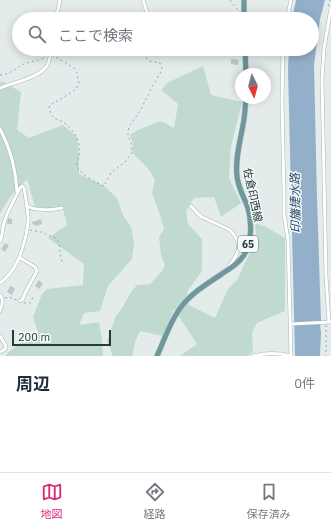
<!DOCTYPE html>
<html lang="ja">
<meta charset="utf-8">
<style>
:root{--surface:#fff;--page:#f6f6f7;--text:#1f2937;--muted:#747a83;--line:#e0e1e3;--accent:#db2777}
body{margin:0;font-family:"IBM Plex Sans","Noto Sans JP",sans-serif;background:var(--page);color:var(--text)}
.compass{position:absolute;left:235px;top:68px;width:36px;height:36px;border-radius:50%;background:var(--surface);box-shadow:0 2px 10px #0003;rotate:174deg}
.scale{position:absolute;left:12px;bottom:10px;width:99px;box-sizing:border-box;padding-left:4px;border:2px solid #263a3b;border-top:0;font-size:11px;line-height:14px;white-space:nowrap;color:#263a3b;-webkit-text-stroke:3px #f4f9f8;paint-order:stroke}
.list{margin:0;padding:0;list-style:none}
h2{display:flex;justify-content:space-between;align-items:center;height:52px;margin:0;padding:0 16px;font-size:17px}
h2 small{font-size:13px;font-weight:400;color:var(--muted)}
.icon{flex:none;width:22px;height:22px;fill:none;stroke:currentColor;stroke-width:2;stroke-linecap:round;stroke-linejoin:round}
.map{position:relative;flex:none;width:331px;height:356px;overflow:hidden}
.search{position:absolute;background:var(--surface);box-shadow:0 2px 10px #0003;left:12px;right:12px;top:12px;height:44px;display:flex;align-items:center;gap:10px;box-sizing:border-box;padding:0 14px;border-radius:22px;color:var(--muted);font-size:15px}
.sheet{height:116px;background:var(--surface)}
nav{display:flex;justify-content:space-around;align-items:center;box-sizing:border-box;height:56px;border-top:1px solid var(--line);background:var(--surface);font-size:11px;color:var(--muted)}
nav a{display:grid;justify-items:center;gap:2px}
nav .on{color:var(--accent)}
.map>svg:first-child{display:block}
</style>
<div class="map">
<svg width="331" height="356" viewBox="0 0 331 356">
<rect width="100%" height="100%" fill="#e4eceb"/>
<path fill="#c0dad0" d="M203,66L211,95L242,102L231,147L229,178L241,203L221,217L214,197L194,198L186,211L188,224L202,239V271L187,292L189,305L215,318L228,289L237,280L251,250L256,233L255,223L266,227L285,238V311L257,323L252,333L253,352L247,356H180L197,344L174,309L163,336L140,331L135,342L132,356H113L107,341L116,316L122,308L131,292L137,285L150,284L163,270L165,264L161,256L159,237L164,229L161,218L152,193L155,180L149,170L132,152L133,144L130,135L138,130L161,121L174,128L178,104L161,90L167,83Z
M2,81L21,92L17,130L29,138L63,125L77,137L79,156V174L104,186L117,198L123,215L131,227L134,243L132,259L108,286L100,311L84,313L79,325L99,322L102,339L103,356H5L23,340L38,332L33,317L42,294L47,289L83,285L84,264L48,238L67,225L63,209L35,207L27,179L11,196L0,213V83Z"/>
<path fill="#93afca" d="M296,0H325L320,19L314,65L317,198L321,321L320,325L321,332L320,356H295L288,69L289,49H312V19H292Z"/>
<path fill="#bdc9c8" d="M231,59L239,60L238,65L231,64Z
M8,218L12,219V224H7Z
M41,219L42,224L35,226V224L33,225L32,222Z
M5,243L9,245L5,252L1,249Z
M39,280L43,284L39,289L35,286Z
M10,286L15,288L12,295L7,292Z"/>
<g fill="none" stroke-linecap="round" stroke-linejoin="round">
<g stroke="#a7b3b3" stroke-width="4">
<path id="minor" d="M143,0L149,19
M56,19L60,0
M287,19L291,0
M0,88C12,83 38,78 46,67C50,63 50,55 51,49
M0,129C10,148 16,171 17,192
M27,206C35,211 53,210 62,208
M191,206L198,214L202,217L230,230C245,246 238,254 227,269
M0,241C3,235 2,229 4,223C7,211 15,199 20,188L22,186L24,188C26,198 27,207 28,216C29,222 27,229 26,235C22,253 16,271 0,283
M19,257L35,267L37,271L25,293L23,299L20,301
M0,295C4,300 2,305 0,311
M329,322L326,276L322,80L324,48L331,8
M291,324L331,322
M0,336L5,344L6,348L4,350L0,352
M253,356C265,353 279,353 291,356L288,240L284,214V195L282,101L283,49"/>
</g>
<g stroke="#c2c8c8" stroke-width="6">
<path id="primary" d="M244,0V19
M245,49L246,74
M157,356C166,336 173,313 189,298C199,288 212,281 223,273C231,268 239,263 244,255C252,241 252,223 248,208C244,197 238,188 237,176C235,159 240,142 243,125C245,116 245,107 246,98"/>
</g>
<path stroke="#89abab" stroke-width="1" stroke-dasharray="2 3" stroke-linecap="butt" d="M230,0L240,13
M328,6L330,0
M52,55L74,68L77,73L79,83L76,89L64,97L50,105L49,108C53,121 54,117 63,122C68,125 73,131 76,136C79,141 80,152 79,157C78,160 76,163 77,166C79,174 97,183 104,186L111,173L126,161L132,152L131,143L128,136V131L129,127L141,109L153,85L161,72L162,69L160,63L150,61L146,58L147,49
M0,75C10,75 15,68 24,64C31,61 39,61 46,57
M30,230L41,232L57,239L59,243L61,259L63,264
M5,298L9,297L17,300
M24,303H30L33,297
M326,325V356"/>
<use href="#minor" stroke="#fff" stroke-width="3"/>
<use href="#primary" stroke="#6e989c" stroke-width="5"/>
</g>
<g text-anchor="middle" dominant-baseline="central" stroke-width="3" stroke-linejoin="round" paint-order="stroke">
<rect fill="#f4f9f8" stroke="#647374" stroke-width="1" x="238" y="236" width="20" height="16" rx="3"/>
<g font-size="10" font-weight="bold" fill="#263a3b">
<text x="248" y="244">65</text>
</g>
<g font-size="11" fill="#263a3b" stroke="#f4f9f8">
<text transform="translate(253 195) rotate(78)">佐倉印西線</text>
</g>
<g font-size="12" font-style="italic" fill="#274c70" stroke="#f4f9f8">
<text transform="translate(295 203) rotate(-91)">印旛捷水路</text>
</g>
</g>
</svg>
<svg class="compass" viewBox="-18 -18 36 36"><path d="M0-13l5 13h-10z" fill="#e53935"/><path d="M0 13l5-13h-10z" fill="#747a83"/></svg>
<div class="scale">200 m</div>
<div class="search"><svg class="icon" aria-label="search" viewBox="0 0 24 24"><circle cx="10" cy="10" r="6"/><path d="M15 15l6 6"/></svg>ここで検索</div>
</div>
<section class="sheet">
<h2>周辺<small>0件</small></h2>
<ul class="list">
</ul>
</section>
<nav>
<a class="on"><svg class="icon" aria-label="map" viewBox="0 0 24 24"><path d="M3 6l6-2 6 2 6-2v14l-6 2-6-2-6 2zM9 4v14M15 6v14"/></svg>地図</a>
<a><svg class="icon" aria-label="directions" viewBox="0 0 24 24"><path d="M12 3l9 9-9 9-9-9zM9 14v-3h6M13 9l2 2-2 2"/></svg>経路</a>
<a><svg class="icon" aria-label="saved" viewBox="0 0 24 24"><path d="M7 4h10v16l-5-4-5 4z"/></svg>保存済み</a>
</nav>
